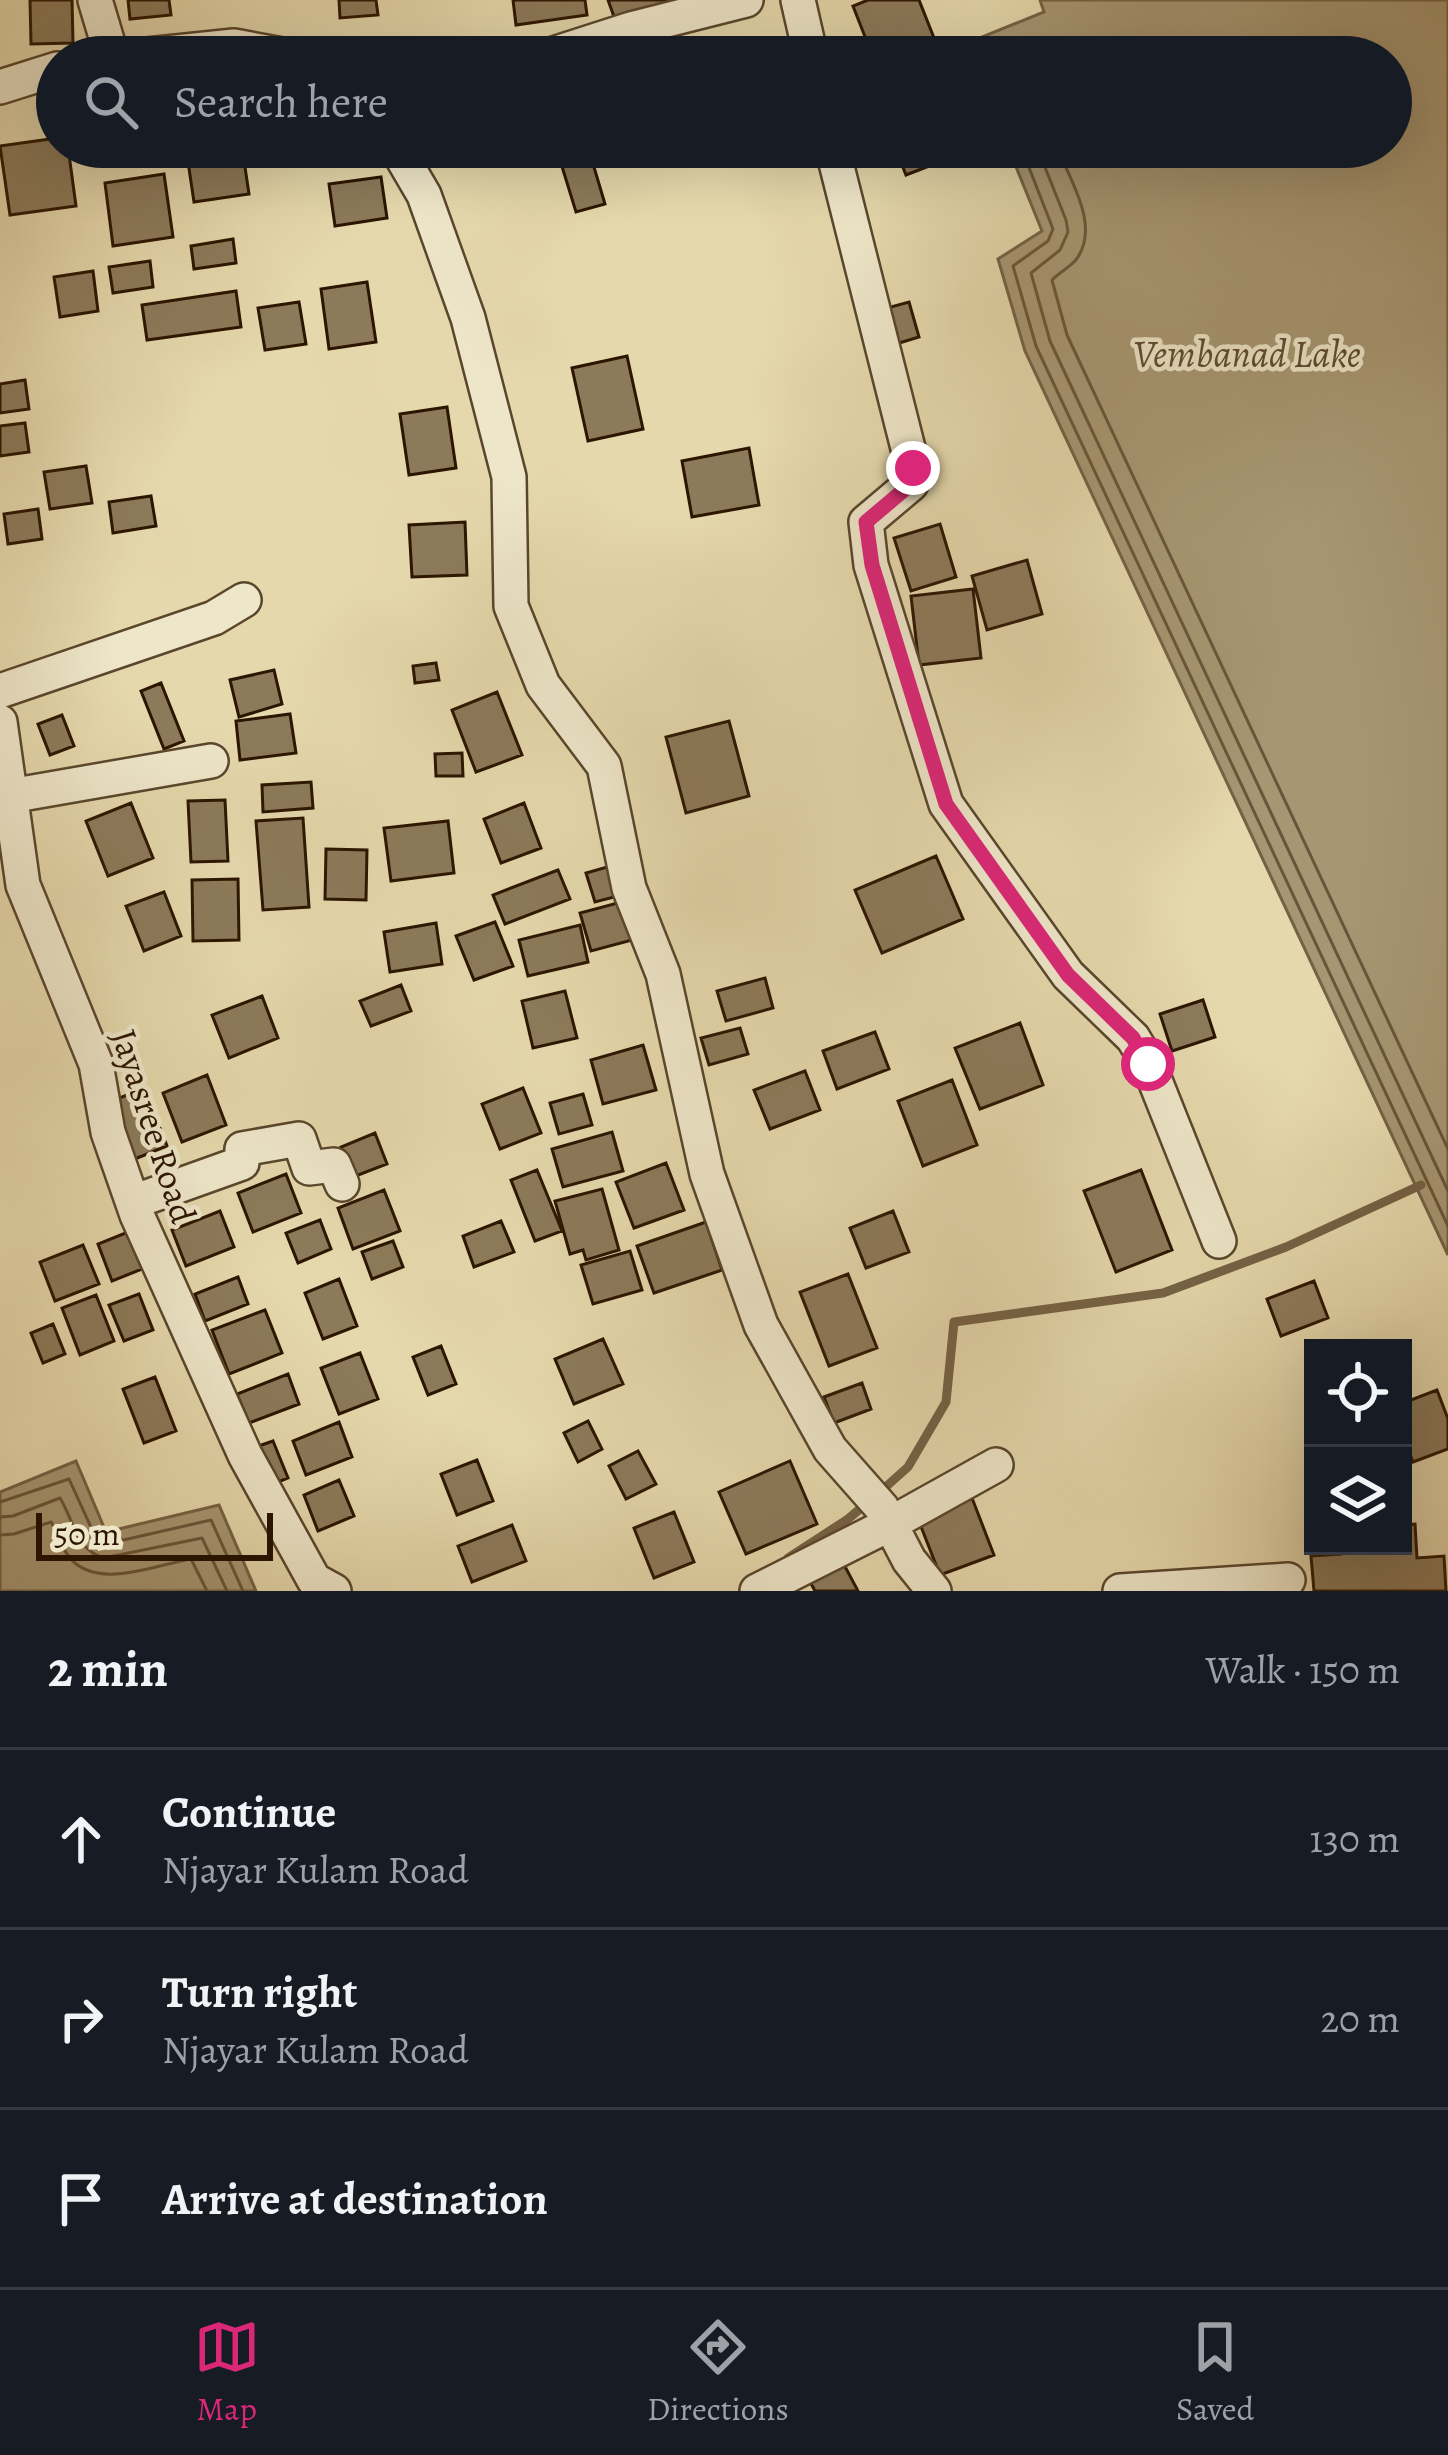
<!DOCTYPE html>
<meta charset="utf-8">
<style>
:root{--surface:#171b24;--page:#242831;--text:#f1f3f6;--muted:#9ea1a6;--line:#363941;--accent:#db2777}
body{margin:0;font-family:Alegreya,serif;background:var(--page);color:var(--text)}
.controls{position:absolute;right:36px;bottom:36px;display:grid;overflow:hidden;border-radius:0px;box-shadow:0 12px 48px #0002}
.controls button{width:108px;height:108px;display:grid;place-items:center;padding:0;border:0;border-bottom:3px solid var(--line);background:var(--surface);color:var(--text);font:60px sans-serif}
.scale{position:absolute;left:36px;bottom:30px;width:237px;box-sizing:border-box;padding-left:12px;border:6px solid #2c1501;border-top:0;font-size:33px;line-height:42px;white-space:nowrap;color:#2c1501;-webkit-text-stroke:9px #eee6c9;paint-order:stroke}
.stop{position:absolute;width:36px;height:36px;margin:-27px;border:9px solid #db2777;border-radius:50%;background:#fff}
.stop.end{background:#db2777;border-color:#fff;box-shadow:0 3px 12px #0008}
.list{margin:0;padding:0;list-style:none}
h2{display:flex;justify-content:space-between;align-items:center;height:156px;margin:0;padding:0 48px;font-size:51px}
h2 small{font-size:39px;font-weight:400;color:var(--muted)}
.list li{display:grid;grid-template-columns:78px 1fr auto;gap:36px;align-items:center;box-sizing:border-box;height:180px;padding:0 48px;border-top:3px solid var(--line)}
.list b{display:block;font-size:45px;white-space:nowrap}
.list p{margin:0;font-size:39px;white-space:nowrap;color:var(--muted)}
.list em{font-size:39px;font-style:normal;color:var(--muted)}
.icon{flex:none;width:66px;height:66px;fill:none;stroke:currentColor;stroke-width:2;stroke-linecap:round;stroke-linejoin:round}
.map{position:relative;flex:none;width:1448px;height:1591px;overflow:hidden}
.search{position:absolute;background:var(--surface);box-shadow:0 12px 48px #0002;left:36px;right:36px;top:36px;height:132px;display:flex;align-items:center;gap:30px;box-sizing:border-box;padding:0 42px;border-radius:66px;color:var(--muted);font-size:45px}
.sheet{height:696px;background:var(--surface)}
nav{display:flex;justify-content:space-around;align-items:center;box-sizing:border-box;height:168px;border-top:3px solid var(--line);background:var(--surface);font-size:33px;color:var(--muted)}
nav a{display:grid;justify-items:center;gap:6px}
nav .on{color:var(--accent)}
.map>svg:first-child{display:block}
</style>
<div class="map">
<svg width="1448" height="1591" viewBox="0 0 1448 1591">
<rect width="100%" height="100%" fill="#e5d8ac"/>
<filter id="stains"><feTurbulence type="fractalNoise" baseFrequency=".00167" numOctaves="4"/><feColorMatrix values="0 0 0 0 .2 0 0 0 0 .09 0 0 0 0 .02 0 0 0 .5 -.17"/></filter>
<radialGradient id="worn" r=".72"><stop offset=".6" stop-color="#630" stop-opacity="0"/><stop offset="1" stop-color="#630" stop-opacity=".3"/></radialGradient>
<path fill="#a69672" stroke="#756245" stroke-width="3" d="M1040,0H1448V1255L1025,351L998,259L1042,231L1008,147H1391V57H973L967,43L1044,12Z
M76,1461L106,1532L219,1505L256,1591H0V1492Z"/>
<g fill="none" stroke-linecap="round" stroke-linejoin="round">
<path stroke="#69563a" stroke-width="3" d="M1021,147L1053,229L1048,241L1013,266L1036,346L1448,1226
M1037,147L1066,220L1068,232L1060,250L1031,273L1050,341L1448,1191
M1057,147C1070,180 1102,228 1075,261C1068,268 1059,273 1052,280L1067,335L1448,1149
M0,1502L69,1479L95,1536L106,1544L211,1520L243,1591
M0,1517L13,1516L60,1498C74,1521 76,1550 104,1558L202,1538L227,1591
M0,1535L14,1534L51,1522C58,1533 61,1546 69,1557C97,1591 154,1565 191,1559L207,1591"/>
<path stroke="#756245" stroke-width="9" d="M880,1492L908,1467L946,1402L954,1322L1163,1293L1286,1247L1421,1185
M788,1558L848,1519L867,1503"/>
</g>
<path fill="#8c7a5a" stroke="#2c1501" stroke-width="3" d="M30,0H72L73,43L31,44Z
M128,0H169L171,15L130,19Z
M339,0H376L378,15L340,18Z
M513,0H585L587,15L516,25Z
M608,0H682L617,25Z
M868,0H919L934,38L883,57H873L853,6Z
M57,138V147H68L76,206L10,215L0,146Z
M101,147H164L165,155L104,164Z
M242,147L249,194L194,202L187,155Z
M314,147H356L357,154L316,159Z
M409,147H460V154L411,161Z
M556,147H588L605,204L576,212Z
M895,147H952L955,156L906,175Z
M164,174L173,237L113,246L105,183Z
M381,177L387,218L335,226L329,184Z
M233,239L236,263L194,269L191,246Z
M150,261L153,287L113,293L109,267Z
M93,271L98,311L60,317L54,277Z
M367,282L376,342L329,349L321,289Z
M236,291L241,327L147,340L142,305Z
M299,302L306,344L265,350L258,308Z
M909,302L919,337L886,347L876,311Z
M627,356L643,429L588,441L572,368Z
M25,380L29,409L0,413V384Z
M447,407L456,468L409,475L400,414Z
M25,423L29,452L0,456V426Z
M749,448L759,505L692,517L682,461Z
M86,466L92,503L50,509L44,472Z
M151,496L156,526L113,533L109,502Z
M38,509L42,539L8,544L4,514Z
M465,522L467,575L412,577L409,525Z
M940,524L956,577L911,591L894,538Z
M1027,560L1042,614L987,630L972,576Z
M973,589L981,658L919,665L911,596Z
M436,663L439,680L415,683L413,666Z
M274,670L282,704L239,717L230,680Z
M161,683L184,741L164,749L141,691Z
M497,692L522,755L476,772L452,710Z
M290,714L296,753L240,760L236,721Z
M62,715L74,746L50,755L38,724Z
M729,721L749,796L686,813L666,737Z
M462,753L463,776H436L435,754Z
M311,782L313,808L263,812L262,785Z
M225,800L228,861L191,862L188,801Z
M131,803L153,858L108,876L86,821Z
M524,803L541,848L501,863L484,819Z
M303,818L309,907L263,910L256,821Z
M448,821L454,873L391,881L384,828Z
M326,849L367,850L366,900L325,899Z
M936,856L963,919L882,953L855,890Z
M614,865L622,895L595,902L586,873Z
M558,870L570,899L505,924L493,895Z
M238,879L239,940L193,941L192,880Z
M164,892L181,936L144,951L126,906Z
M625,901L636,939L591,951L580,913Z
M495,922L513,966L474,980L456,936Z
M436,923L442,964L390,972L384,932Z
M580,925L588,962L528,976L519,940Z
M765,978L773,1008L726,1021L717,991Z
M401,985L411,1011L371,1026L360,1001Z
M565,991L577,1038L533,1048L522,1001Z
M262,996L278,1038L229,1058L212,1015Z
M1203,1000L1215,1037L1172,1051L1160,1014Z
M1020,1023L1043,1085L980,1109L955,1048Z
M740,1028L748,1054L709,1065L701,1038Z
M875,1032L889,1069L837,1089L823,1051Z
M643,1045L656,1090L603,1104L591,1060Z
M805,1071L820,1110L770,1129L754,1090Z
M207,1075L226,1125L182,1142L163,1093Z
M952,1080L977,1145L923,1166L898,1101Z
M144,1088L167,1146L130,1161L107,1103Z
M523,1088L541,1133L500,1149L482,1104Z
M583,1094L592,1125L559,1134L550,1103Z
M612,1132L623,1171L563,1187L552,1149Z
M375,1133L387,1164L353,1177L341,1147Z
M666,1163L684,1210L634,1228L616,1182Z
M537,1170L562,1231L535,1241L511,1180Z
M1141,1170L1172,1250L1116,1272L1084,1191Z
M286,1174L301,1213L253,1232L238,1193Z
M602,1189L619,1250L586,1260L583,1250L570,1254L555,1201Z
M384,1190L400,1231L353,1249L338,1208Z
M220,1211L234,1247L186,1266L172,1230Z
M893,1211L909,1252L866,1268L850,1228Z
M320,1220L331,1249L298,1263L286,1233Z
M501,1221L514,1252L474,1267L463,1236Z
M706,1222L722,1270L654,1293L637,1246Z
M128,1232L142,1269L112,1281L98,1244Z
M393,1241L403,1267L372,1279L362,1252Z
M83,1245L99,1284L55,1301L40,1262Z
M630,1251L642,1290L593,1304L581,1265Z
M848,1274L877,1348L829,1366L800,1292Z
M238,1277L248,1304L205,1321L195,1294Z
M339,1279L357,1326L323,1339L305,1293Z
M1314,1281L1328,1318L1281,1336L1267,1299Z
M139,1294L153,1330L124,1341L109,1305Z
M96,1295L114,1341L80,1355L62,1308Z
M265,1310L282,1353L229,1374L212,1330Z
M53,1324L65,1354L43,1363L31,1333Z
M603,1339L623,1384L574,1404L555,1359Z
M441,1346L456,1384L428,1395L413,1357Z
M360,1353L378,1399L339,1414L321,1368Z
M288,1374L299,1404L249,1423L237,1394Z
M155,1377L176,1431L144,1443L123,1389Z
M862,1383L871,1409L834,1423L824,1397Z
M1437,1390L1448,1419V1449L1413,1462L1403,1435V1403Z
M588,1421L602,1449L578,1462L564,1433Z
M339,1422L352,1457L306,1475L293,1441Z
M273,1441L288,1478L271,1485L256,1447Z
M638,1451L656,1484L626,1499L609,1466Z
M477,1460L493,1501L457,1515L441,1474Z
M790,1461L817,1524L746,1554L719,1492Z
M339,1480L354,1516L318,1531L304,1495Z
M972,1498L994,1555L940,1575L918,1519Z
M674,1512L694,1562L654,1578L634,1528Z
M1415,1524L1417,1558L1444,1556L1446,1591H1314L1311,1556L1341,1554V1546H1403V1525Z
M512,1525L526,1561L472,1582L458,1546Z
M841,1559L858,1591H815L808,1578Z"/>
<g fill="none" stroke-linecap="round" stroke-linejoin="round">
<g stroke="#5a462c" stroke-width="38">
<path id="minor" d="M95,0L112,57
M798,0L811,57
M128,57L234,46L293,57
M544,57L631,29L746,0
M0,87L57,69
M396,147L424,195L468,318L509,477L511,606L543,685L604,766L629,888L663,974L707,1174L761,1325L830,1449L882,1508L909,1560L934,1591
M832,147L913,468L911,484L866,522L871,565L946,804L1068,975L1133,1038L1148,1063L1219,1241
M0,691L214,618L244,600
M0,722L23,885L96,1064L108,1132L137,1215L245,1455L314,1580L334,1591
M10,796L211,761
M133,1202L242,1163V1149L299,1139L309,1168L334,1165L342,1184
M757,1591L890,1524L996,1465
M1120,1591L1288,1580"/>
</g>
<use href="#minor" stroke="#eee6c9" stroke-width="33"/>
</g>
<g fill="none" stroke-linecap="round" stroke-linejoin="round">
<path stroke="#db2777" stroke-width="15" d="M913,468L911,484L866,522L872,565L946,804L1068,975L1133,1038L1148,1064"/>
</g>
<g text-anchor="middle" dominant-baseline="central" stroke-width="9" stroke-linejoin="round" paint-order="stroke">
<g font-size="36" fill="#2c1501" stroke="#eee6c9">
<text transform="translate(154 1126) rotate(72)">Jayasree Road</text>
</g>
<g font-size="39" font-style="italic" fill="#5d492e" stroke="#eee6c9">
<text x="1247" y="353">Vembanad Lake</text>
</g>
</g>
<rect width="100%" height="100%" filter="url(#stains)"/>
<rect width="100%" height="100%" fill="url(#worn)"/>
</svg>
<div class="controls">
<button><svg class="icon" aria-label="locate" viewBox="0 0 24 24"><circle cx="12" cy="12" r="6"/><path d="M12 2v4M12 18v4M2 12h4M18 12h4"/></svg></button>
<button><svg class="icon" aria-label="layers" viewBox="0 0 24 24"><path d="M12 4l9 5-9 5-9-5zM3 14l9 5 9-5"/></svg></button>
</div>
<div class="scale">50 m</div>
<div class="stop" style="left:1148px;top:1064px"></div>
<div class="stop end" style="left:913px;top:468px"></div>
<div class="search"><svg class="icon" aria-label="search" viewBox="0 0 24 24"><circle cx="10" cy="10" r="6"/><path d="M15 15l6 6"/></svg>Search here</div>
</div>
<section class="sheet">
<h2>2 min<small>Walk · 150 m</small></h2>
<ul class="list">
<li><svg class="icon" aria-label="ahead" viewBox="0 0 24 24"><path d="M12 20V5M6 11l6-6 6 6"/></svg><div><b>Continue</b><p>Njayar Kulam Road</p></div><em>130 m</em></li>
<li><svg class="icon" aria-label="right" viewBox="0 0 24 24"><path d="M7 20v-9h11M14 6l5 5-5 5"/></svg><div><b>Turn right</b><p>Njayar Kulam Road</p></div><em>20 m</em></li>
<li><svg class="icon" aria-label="arrive" viewBox="0 0 24 24"><path d="M6 21V4h12l-3 4 3 4H6"/></svg><div><b>Arrive at destination</b></div></li>
</ul>
</section>
<nav>
<a class="on"><svg class="icon" aria-label="map" viewBox="0 0 24 24"><path d="M3 6l6-2 6 2 6-2v14l-6 2-6-2-6 2zM9 4v14M15 6v14"/></svg>Map</a>
<a><svg class="icon" aria-label="directions" viewBox="0 0 24 24"><path d="M12 3l9 9-9 9-9-9zM9 14v-3h6M13 9l2 2-2 2"/></svg>Directions</a>
<a><svg class="icon" aria-label="saved" viewBox="0 0 24 24"><path d="M7 4h10v16l-5-4-5 4z"/></svg>Saved</a>
</nav>
